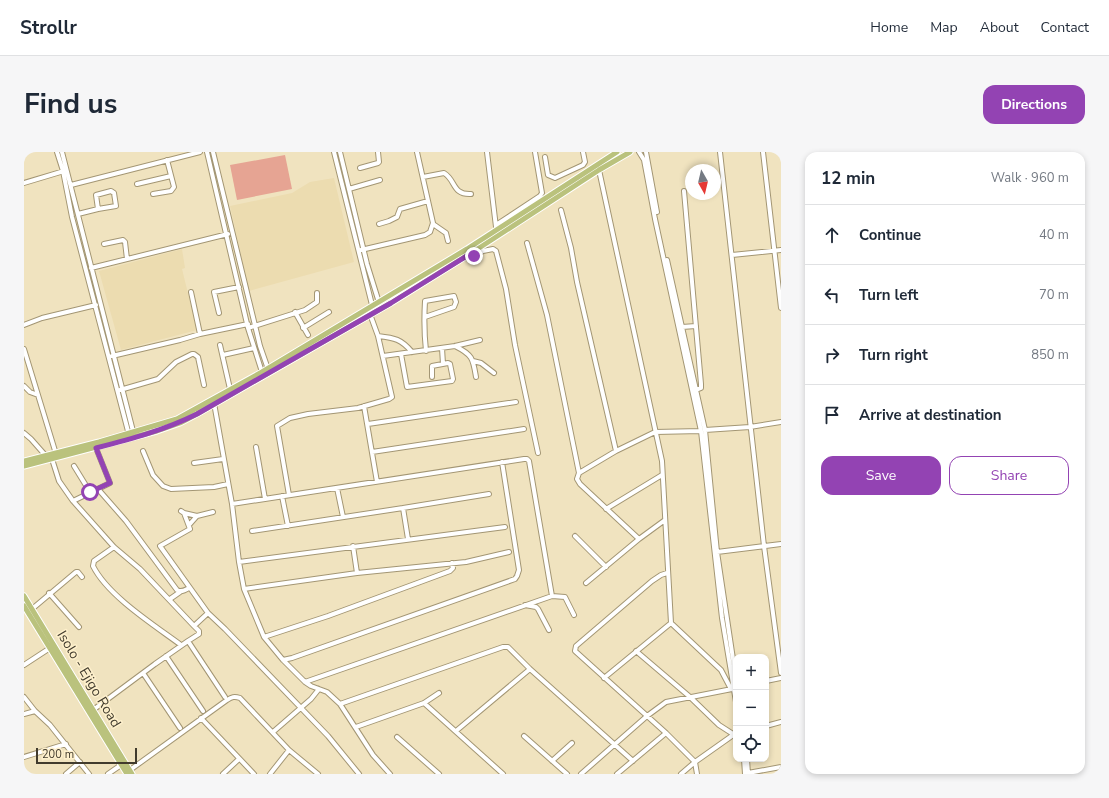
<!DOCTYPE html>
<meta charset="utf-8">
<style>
:root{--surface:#fff;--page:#f6f6f7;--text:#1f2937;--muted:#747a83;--line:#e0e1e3;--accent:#9343b3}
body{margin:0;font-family:"Nunito Sans",sans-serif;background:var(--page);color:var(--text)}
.controls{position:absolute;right:12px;bottom:12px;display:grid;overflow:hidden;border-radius:8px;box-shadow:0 2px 6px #0003}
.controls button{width:36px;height:36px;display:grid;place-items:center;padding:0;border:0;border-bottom:1px solid var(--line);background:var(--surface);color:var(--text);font:20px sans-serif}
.compass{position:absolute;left:661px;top:12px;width:36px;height:36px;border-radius:50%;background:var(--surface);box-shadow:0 2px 6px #0003;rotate:172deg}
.scale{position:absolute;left:12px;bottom:10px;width:101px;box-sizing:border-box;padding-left:4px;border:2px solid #413b2d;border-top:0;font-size:11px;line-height:14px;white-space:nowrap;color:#413b2d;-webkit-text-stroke:3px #fef0cc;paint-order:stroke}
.stop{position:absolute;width:12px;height:12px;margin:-9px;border:3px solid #9343b3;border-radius:50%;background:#fff}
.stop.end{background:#9343b3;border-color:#fff;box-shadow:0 1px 4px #0008}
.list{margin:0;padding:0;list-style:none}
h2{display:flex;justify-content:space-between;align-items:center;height:52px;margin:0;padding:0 16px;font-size:17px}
h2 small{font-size:13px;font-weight:400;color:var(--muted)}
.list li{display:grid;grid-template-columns:26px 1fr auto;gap:12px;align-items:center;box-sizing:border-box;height:60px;padding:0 16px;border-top:1px solid var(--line)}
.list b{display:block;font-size:15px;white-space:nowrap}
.list em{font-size:13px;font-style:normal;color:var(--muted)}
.actions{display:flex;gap:8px;padding:12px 16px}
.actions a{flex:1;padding:9px 0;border:1px solid var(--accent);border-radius:12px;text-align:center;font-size:14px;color:var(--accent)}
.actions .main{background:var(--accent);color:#fff}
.icon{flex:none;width:22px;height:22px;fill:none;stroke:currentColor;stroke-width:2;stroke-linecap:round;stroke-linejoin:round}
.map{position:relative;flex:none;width:757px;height:622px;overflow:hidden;border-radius:12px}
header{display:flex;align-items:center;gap:24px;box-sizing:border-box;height:56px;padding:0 20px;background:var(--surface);border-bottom:1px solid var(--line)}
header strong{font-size:19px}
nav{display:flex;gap:22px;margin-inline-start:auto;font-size:14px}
.intro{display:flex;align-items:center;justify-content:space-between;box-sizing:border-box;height:96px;padding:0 24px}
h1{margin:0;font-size:28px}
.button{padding:10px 18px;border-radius:12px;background:var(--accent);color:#fff;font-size:14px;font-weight:700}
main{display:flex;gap:24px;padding:0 24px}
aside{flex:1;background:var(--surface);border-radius:12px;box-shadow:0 2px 6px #0003}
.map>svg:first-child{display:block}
</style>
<header>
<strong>Strollr</strong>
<nav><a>Home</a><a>Map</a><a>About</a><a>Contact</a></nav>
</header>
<div class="intro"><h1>Find us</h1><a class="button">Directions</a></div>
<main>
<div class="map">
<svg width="757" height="622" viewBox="0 0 757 622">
<rect width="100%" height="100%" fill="#f0e3bf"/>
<path fill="#ecdcb0" d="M310,26L330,110L225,139L206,54L268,41L286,30Z
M158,97L161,116L158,117L173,178L97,198L75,119Z"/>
<path fill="#e6a493" d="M261,3L268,37L213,48L206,13Z"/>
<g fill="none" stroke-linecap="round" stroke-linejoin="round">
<g stroke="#a39674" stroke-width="6">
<path id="minor" d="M33,0L39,19L48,65L105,283
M38,0L110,283
M183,0L224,176L238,220
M189,0L236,194L244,217
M310,0L350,161
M316,0L343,112L357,157
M463,0L472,75
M615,0L620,8L631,67L677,279L698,466L712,550
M622,0L633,60
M696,0L740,394L757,521
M739,0L757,156
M521,5L524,23L531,26L559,13L561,10L559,0
M336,16L354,11L355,10L354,0
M575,18L638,309L647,471L697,518L707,537
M399,25L420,21C432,28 428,43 447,42
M0,31L40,19
M113,32L147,24
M47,33L176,0
M325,37L356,28
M87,39L90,41L92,54L74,57L72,43Z
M660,39L677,232V236L672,238
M129,42L147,39L150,35L143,8
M537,58L547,96L553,130L592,299
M54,62L74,57
M355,72L365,69L373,65L376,57L404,49
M409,72L422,81L424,89
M472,73L516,44L518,41L511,0
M503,91L523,163L555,321L553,327L556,332L615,387
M80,92L99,88L101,90L103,107
M337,98L401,83L406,80L409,71L393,0
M446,102L448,105L459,99L469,97L472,99L482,137L491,193L514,301
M708,103L757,98
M643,108L681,278L693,400L712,527
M67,116L204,82
M167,140L176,182
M271,160L284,183
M195,161L190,140L215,135
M401,165L430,155L432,150L430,144L401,149C400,166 400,181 402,199
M0,173L18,166L72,153
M658,175L672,174
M224,176L281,158L293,150V141
M279,176L305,160
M354,184C371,186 377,187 388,200
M196,193L206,237
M431,194C449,203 449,207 452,225
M418,196L419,212
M0,197L32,302
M377,202L383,235L428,229L429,227L426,212L424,211L408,214V225
M199,203L230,196
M88,204L156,188L176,182L224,172
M359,204L431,194L456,188
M449,209L457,211L470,221
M0,234L6,240L14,243
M96,238L134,227L152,210L168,202H170L174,205L180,233
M190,251L208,352L215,410L220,437L240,485L259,508L281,530L287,534L303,540L316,552L349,603L366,622
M340,254L353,330
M344,272L492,250
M681,278L726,275L757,270
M0,281L7,287L22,304
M232,295L241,347
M119,299L129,323L139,334L147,337L190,335L204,332
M348,300L500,277
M28,307L35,329L49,349L90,395L116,417L170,474
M170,311L199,307
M50,314L66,340
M555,321L592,299L631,280L677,279
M313,336L319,365
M74,337L102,369L153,438C157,441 161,438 165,436
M265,343L253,274L266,266L284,262L334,256L365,247L368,245L354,184L346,162
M258,344L264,374
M49,349L86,331L72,296
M208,352L500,307H503L505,309L528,444L281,530
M379,356L384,387
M582,357L638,323
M157,359L160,361L166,377L136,394L184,461L201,477L304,584L335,622
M160,361L173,364
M165,373L173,364L189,360
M228,379L379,356L465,342
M551,384L582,415
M329,394L333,421
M90,395L70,409L69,414C84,444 130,473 157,493
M693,400L757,392
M215,410L481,375
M643,421L637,423L628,429L552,494L551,499L642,581L671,610L673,622
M562,431L615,387L641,368
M220,437L333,421L442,410L485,400
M25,441L55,475
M528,444L541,445L550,463
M146,447L156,440
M501,453L512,455L514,457L525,478
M8,457L52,420H54L58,425
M240,485L304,464L426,419L429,416L428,411
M164,489L175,482V479L170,474L184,461
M612,499L666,545L695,573L709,582
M142,504L179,559
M259,508L268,506L491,427L493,424L495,418L478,310
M0,513L26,496
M119,521L156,576
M580,526L647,471
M742,529L757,526
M0,545L11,559L26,573L65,622
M400,551L479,622
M316,552L479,495H484L506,517L609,609
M69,558L131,512L164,489L201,545
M0,562L11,559
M177,566L230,622
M742,574L757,570
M332,575L400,551L415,541
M432,579L506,517
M249,580L287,547L295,537
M500,584L543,622
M373,585L415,622
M0,605L42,592
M720,607L721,622
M723,607L724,622
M528,609L548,591
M106,618L203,548C208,545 210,544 216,546L265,598L294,622
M724,621L757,615
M42,622L56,610
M84,622L97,613
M199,622L215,607
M246,622L265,598
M557,622L623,564L642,550L708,537
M593,622L642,581
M657,622L671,610L712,581"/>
</g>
<g stroke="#fff" stroke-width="7">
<path id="major" d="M0,309L75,290L153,267L238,220L443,97L593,0
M0,314L133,279L156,271L173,262L367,151L452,98L575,18L606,0
M0,444L108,622
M0,454L103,622"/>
</g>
<use href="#minor" stroke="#fff" stroke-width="4"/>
<use href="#major" stroke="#bac27d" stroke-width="5"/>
</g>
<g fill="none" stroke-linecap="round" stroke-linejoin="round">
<path stroke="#9343b3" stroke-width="5" d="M66,340L86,331L72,296C107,287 141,278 173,262L367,151L446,102L448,105L450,104"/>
</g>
<g text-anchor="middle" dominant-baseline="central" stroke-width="3" stroke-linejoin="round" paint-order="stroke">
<g font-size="14" fill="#413b2d" stroke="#fef0cc">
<text transform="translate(65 527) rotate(59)">Isolo - Ejigo Road</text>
</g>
</g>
</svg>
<div class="controls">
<button>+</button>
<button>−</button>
<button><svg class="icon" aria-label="locate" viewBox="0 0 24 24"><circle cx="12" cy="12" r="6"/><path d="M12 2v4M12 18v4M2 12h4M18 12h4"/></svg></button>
</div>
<svg class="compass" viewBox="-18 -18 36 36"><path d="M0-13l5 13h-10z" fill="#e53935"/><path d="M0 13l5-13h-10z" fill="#747a83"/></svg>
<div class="scale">200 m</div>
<div class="stop" style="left:66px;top:340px"></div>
<div class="stop end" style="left:450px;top:104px"></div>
</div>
<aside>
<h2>12 min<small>Walk · 960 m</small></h2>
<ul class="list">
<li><svg class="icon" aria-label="ahead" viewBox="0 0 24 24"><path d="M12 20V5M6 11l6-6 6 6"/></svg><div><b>Continue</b></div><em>40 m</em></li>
<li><svg class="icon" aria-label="left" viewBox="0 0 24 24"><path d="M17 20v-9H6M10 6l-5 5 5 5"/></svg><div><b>Turn left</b></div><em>70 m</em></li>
<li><svg class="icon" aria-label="right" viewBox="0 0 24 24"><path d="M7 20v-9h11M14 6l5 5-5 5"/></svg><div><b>Turn right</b></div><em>850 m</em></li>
<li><svg class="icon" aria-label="arrive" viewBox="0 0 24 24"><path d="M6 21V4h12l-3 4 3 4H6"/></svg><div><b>Arrive at destination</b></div></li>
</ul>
<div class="actions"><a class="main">Save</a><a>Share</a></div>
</aside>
</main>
